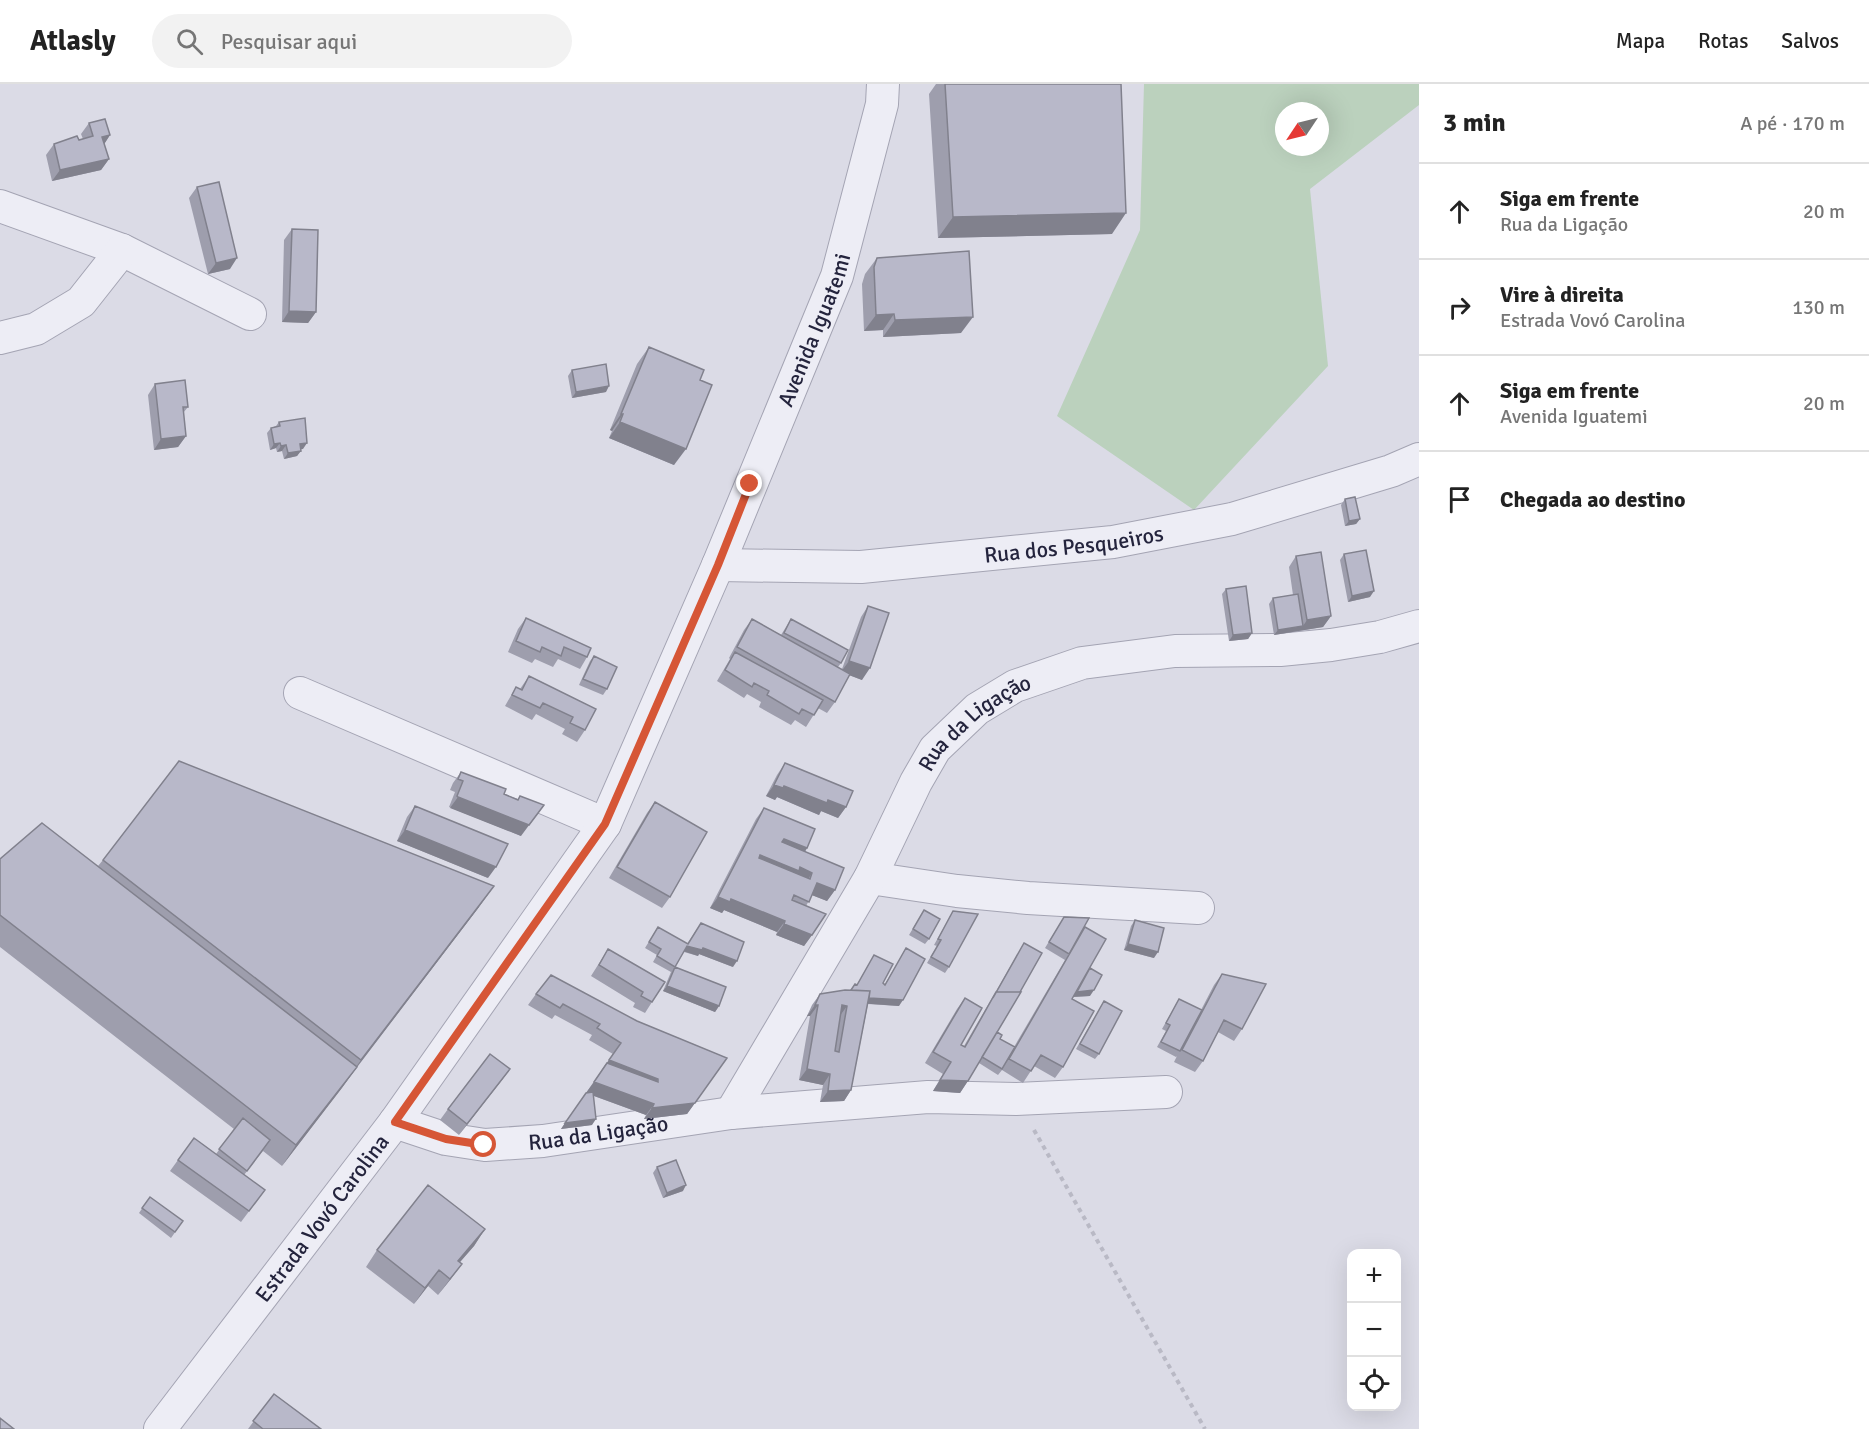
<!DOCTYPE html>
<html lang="pt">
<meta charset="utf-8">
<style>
:root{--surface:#fff;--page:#f2f2f2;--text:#222;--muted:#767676;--line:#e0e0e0}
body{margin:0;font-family:Signika,sans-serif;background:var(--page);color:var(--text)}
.controls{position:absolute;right:18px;bottom:18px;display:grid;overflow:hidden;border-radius:12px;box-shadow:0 6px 24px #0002}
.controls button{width:54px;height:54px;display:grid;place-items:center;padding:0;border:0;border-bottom:2px solid var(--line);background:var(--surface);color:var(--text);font:30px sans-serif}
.compass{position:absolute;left:1275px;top:18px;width:54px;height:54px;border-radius:50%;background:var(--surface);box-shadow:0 6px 24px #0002;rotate:235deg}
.stop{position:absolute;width:18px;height:18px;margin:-14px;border:4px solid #d65636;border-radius:50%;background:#fff}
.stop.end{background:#d65636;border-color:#fff;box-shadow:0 2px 6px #0008}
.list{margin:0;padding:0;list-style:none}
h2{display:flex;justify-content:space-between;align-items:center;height:78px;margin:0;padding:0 24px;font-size:26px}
h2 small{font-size:20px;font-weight:400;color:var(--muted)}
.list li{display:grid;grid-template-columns:39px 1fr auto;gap:18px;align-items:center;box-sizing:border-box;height:96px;padding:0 24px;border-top:2px solid var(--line)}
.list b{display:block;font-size:22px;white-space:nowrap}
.list p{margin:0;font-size:20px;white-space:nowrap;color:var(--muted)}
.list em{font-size:20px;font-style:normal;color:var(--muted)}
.icon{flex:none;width:33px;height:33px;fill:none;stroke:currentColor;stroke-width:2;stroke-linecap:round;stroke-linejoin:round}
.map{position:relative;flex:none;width:1419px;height:1345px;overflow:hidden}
header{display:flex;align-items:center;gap:36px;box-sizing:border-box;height:84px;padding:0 30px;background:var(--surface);border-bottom:2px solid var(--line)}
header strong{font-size:28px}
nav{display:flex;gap:33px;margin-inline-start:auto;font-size:21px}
.search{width:420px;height:54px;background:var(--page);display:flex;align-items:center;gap:15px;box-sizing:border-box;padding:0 21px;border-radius:33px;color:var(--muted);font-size:22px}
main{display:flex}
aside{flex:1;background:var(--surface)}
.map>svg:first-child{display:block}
</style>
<header>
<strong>Atlasly</strong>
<div class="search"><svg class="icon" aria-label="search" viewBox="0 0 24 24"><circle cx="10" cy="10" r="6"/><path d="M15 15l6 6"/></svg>Pesquisar aqui</div>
<nav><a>Mapa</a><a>Rotas</a><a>Salvos</a></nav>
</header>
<main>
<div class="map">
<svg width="1419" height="1345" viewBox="0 0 1419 1345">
<rect width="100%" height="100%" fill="#dbdbe6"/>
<path fill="#bbd1bd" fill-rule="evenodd" d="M1144,0H1419V21L1310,105L1328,282L1194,426L1057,332L1140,146ZM1284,27H1320V63H1284Z"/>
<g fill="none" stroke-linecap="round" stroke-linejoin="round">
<g stroke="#a4a4b3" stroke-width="34">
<g id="street">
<path d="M0,122L122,166L250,230"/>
<path d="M0,254L36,245L81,218L122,166"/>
<path id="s1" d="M718,481L861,483L1113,458L1232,435L1391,387L1419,375"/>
<path d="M300,609L605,740"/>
<path d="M870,794L957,807L1028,814L1198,824"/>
<path id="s2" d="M731,1029L870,794L916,698L935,665L977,625L1015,602L1082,579L1175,567L1280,566L1331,561L1380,553L1419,542"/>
<path id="s3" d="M395,1038L446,1055L485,1061L543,1057L731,1029L928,1013L1016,1015L1166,1008"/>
<path id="s4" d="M160,1345L395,1038L605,740L718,481L837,192L882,20L883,0"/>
</g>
</g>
<path stroke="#b9b9c5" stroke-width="4" stroke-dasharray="4.5 4.5" stroke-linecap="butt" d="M1034,1046L1205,1345"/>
<use href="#street" stroke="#ededf5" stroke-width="32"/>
</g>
<path fill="#9e9ead" d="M936,0H945L1112,150L938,154L929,10Z
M89,39L110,51L104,60L109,75L101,86L52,97L46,71L54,60L83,55L81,50Z
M197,103L230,185L208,190L189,114Z
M292,145L316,228L308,239L282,238L284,156Z
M877,174L961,249L883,253V246L864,247L862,200L865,190Z
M649,263L700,296L674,381L609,354L612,347L610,346L637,280Z
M572,286L606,308L572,314L568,292Z
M155,300L188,323L183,329L186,352L178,363L154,366L148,311Z
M279,338L303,365H301L297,372L284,375L282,367L277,368L276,364L270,366L267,349L271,344L276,342Z
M1345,415L1360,435L1356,440L1345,442L1341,421Z
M1344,470L1370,513L1348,518L1340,476Z
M1296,472L1331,532L1323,543L1274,551L1269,520L1273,514L1293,511L1289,483Z
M1226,505L1252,549L1248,555L1229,557L1222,510Z
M868,522L862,596L849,591L835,618L827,629L818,624L806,643L795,636L791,641L759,623L761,618L747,610L744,614L717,597L730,575L729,574L744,546L752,535L781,551L791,535L841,579L838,583L842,585L861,533Z
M526,534L587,573L580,585L558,575L553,583L535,575L532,579L508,568L518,545Z
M594,572L607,605L603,611L579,601L590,577Z
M529,592L596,625L585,646L577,658L562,650L565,645L536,630L532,636L505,622L516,603L520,605Z
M785,679L846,723L838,734L821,727L819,731L777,713L775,716L766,712L777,691Z
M461,688L504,710L518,715L520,712L521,752L449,723L455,708L450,706L453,699Z
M655,718L670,813L662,824L609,794L647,729Z
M415,722L488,794L397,757L407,733Z
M764,724L807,764L805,768L835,806L827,817L812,811L806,822L812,851L804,862L776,851L777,848L724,826L722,829L710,824L756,735Z
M0,775L98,782L103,776L479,823L282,1082L263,1067L244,1091L265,1106L241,1138L170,1087L194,1054L216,1070L234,1045L0,863Z
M924,826L929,855L925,860L909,851Z
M953,827L949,883L945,889L927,879L937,862L934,861Z
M1064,833L1081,848L1090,884V912L1073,913L1072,915L1063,983L1055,994L1034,982L1023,999L1002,986L998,991L979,979L960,1009L933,1007L943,990L925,979L957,925L965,914L961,961L964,962L1024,859L997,948L1000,955L1014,963L1065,876L1045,864Z
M1135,836L1154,874L1124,866L1131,842Z
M701,839L733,883L699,870L698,872L684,868L675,883L719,922L715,928L663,907L671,888L653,878L657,871L645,864L658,843L687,860Z
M906,864L899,922L868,920L851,1006L844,1017L820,1018L823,1001L799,996L810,932H807L812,921L820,910L850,906L855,900L857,901L874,871L883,899L885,900Z
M608,865L652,918L645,929L633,923L635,919L591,892Z
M1222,890L1242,945L1234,957L1218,948L1203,977L1195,988L1174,978L1177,972L1176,973L1157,963L1166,947L1162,945L1179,915L1201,926L1214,901Z
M536,910L637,937L727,974L687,1030L644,1035L646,1031L594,1012L592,1041L561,1045L613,970L589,956L592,951L555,931L552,935L528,921Z
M1104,917L1099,970L1095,975L1076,965Z
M510,985L459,1051L440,1036L448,1025Z
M657,1083L683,1107L663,1114L653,1089Z
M150,1113L183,1137L171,1154L139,1129Z
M485,1145L474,1162L460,1178L450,1196L438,1211L428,1202L414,1220L366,1183L377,1166Z
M274,1310L321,1345H248Z"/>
<path fill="#81818d" d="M110,51L103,62L102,53Z
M109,75L101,86L52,97L60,86Z
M1126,129L1112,150L938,154L953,133Z
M237,174L230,185L208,190L216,179Z
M289,227L316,228L308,239L282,238Z
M894,230L883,246L864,247L876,231Z
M973,233L961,249L883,253L895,236Z
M609,302L606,308L572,314L576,308Z
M621,330H623L612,347L610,346Z
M620,338L686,365L674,381L609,354Z
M186,352L178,363L154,366L161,355Z
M280,359L276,364L270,366L274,360Z
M307,359L303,365L296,366L300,360Z
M286,361L282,367L277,368L281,362Z
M301,367L297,372L284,375L288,369Z
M1360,435L1356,440L1345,442L1349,437Z
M1374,507L1370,513L1348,518L1352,512Z
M1331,532L1323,543L1274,551L1278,546L1303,542L1307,536Z
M1252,549L1248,555L1229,557L1233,551Z
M849,577L870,584L862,596L841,588Z
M774,701L784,702L828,716L846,723L838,734L821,727L819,731L777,713L775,716L766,712Z
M458,713L544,721L521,752L450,724Z
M405,746L496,783L488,794L397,757Z
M784,755L807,764L800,775L777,766Z
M760,771L800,783L812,789L805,800L752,782Z
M817,799L835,806L827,817L809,810Z
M494,802L479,823L347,996L357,983L342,1004L282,1082L296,1061L346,997L361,976Z
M718,813L731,815L785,837L777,848L724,826L722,829L710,824Z
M784,840L812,851L804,862L776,851Z
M1128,860L1158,868L1154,874L1124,866Z
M687,862L703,864L737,877L733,883L699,870L698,872L683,867Z
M667,902L719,922L715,928L663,907Z
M1094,906L1090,912L1071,913L1075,908Z
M848,912L903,916L899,922L844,918Z
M815,921H818L810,932H807Z
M842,921L847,922L839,933Z
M609,976L658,995L650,1006L601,987Z
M510,985L502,996L459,1051L467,1040Z
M807,985L830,990L823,1001L799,996Z
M940,996L968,997L960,1009L933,1007Z
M594,998L654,1020L646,1031L586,1009Z
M851,1006L844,1017L820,1018L828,1007Z
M695,1019L687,1030L644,1035L652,1024Z
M596,1035L592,1041L561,1045L565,1039Z
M686,1101L683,1107L663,1114L667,1109Z
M485,1145L474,1162L446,1194L458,1177Z
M462,1180L450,1196L438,1211L450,1195Z
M439,1186L428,1202L414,1220L425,1204Z"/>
<path fill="#b8b8c9" stroke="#81818d" stroke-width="1.5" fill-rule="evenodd" d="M945,0H1121L1126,129L953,133Z
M105,35L110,51L102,53L109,75L60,86L54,60L77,52L79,56L93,52L89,39Z
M219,98L237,174L216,179L197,103Z
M292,145L318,146L316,228L289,227Z
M969,167L973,233L895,236L894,230L876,231L874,183L877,174Z
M649,263L704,286L700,296L712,301L686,365L620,338L623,330H621Z
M606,280L609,302L576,308L572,286Z
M185,296L188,323H183L186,352L161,355L155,300Z
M305,334L307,359L300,360L301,367L288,369L286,361L281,362L280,359L274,360L271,344L280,342L279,338Z
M1355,413L1360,435L1349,437L1345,415Z
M1366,466L1374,507L1352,512L1344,470Z
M1321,468L1331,532L1307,536L1296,472Z
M1246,502L1252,549L1233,551L1226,505Z
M1298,510L1303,542L1278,546L1273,514Z
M868,522L889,529L870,584L849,577Z
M526,534L591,564L587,573L564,563L561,572L542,563L540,568L516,557Z
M752,535L850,590L835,618L737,563Z
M791,535L848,566L841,579L784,549Z
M735,568L823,616L814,631L802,625L799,630L767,611L769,607L754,599L752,603L725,586Z
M594,572L617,583L607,605L583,595Z
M529,592L596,625L585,646L570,639L573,633L543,619L540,624L512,611L516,603L522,606Z
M179,677L494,802L361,976L103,776Z
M785,679L853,707L846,723L828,716L827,719L784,702L783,704L774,701Z
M461,688L506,705L504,710L518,716L520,712L544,721L529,741L458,713L457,712L463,697L458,695Z
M655,718L707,748L670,813L617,783Z
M415,722L508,760L496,783L405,746Z
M764,724L815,745L807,764L784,755L782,758L844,784L835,806L817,799L809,818L794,811L792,816L826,830L812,851L784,840L785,837L731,815L730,818L718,813ZM760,771L799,787L800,783L812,789L810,795L759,774Z
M42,739L357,983L296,1061L0,831V775Z
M924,826L940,835L929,855L913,845Z
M953,827L978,830L949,883L931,873L941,856L938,855Z
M1064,833L1089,834L1069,870L1049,858Z
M1135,836L1164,844L1158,868L1128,860Z
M701,839L744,858L737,877L703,864L702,866L687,862L675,883L657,872L661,865L649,858L658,843L688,860Z
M1085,843L1106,855L1072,915L1094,927L1063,983L1041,971L1031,987L1009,975Z
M1024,859L1042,869L1020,908H996L993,914Z
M906,864L925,875L903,916L869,914L870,907L851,906L855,900L857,901L874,871L893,880L883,899L885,901Z
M608,865L665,898L652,918L641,912L643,908L599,881Z
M675,883L726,903L719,922L667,902Z
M1090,884L1102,891L1094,906L1077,908Z
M1222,890L1266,900L1242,945L1224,936L1203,977L1182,966Z
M551,891L637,937L727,974L695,1019L652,1024L654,1020L594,998L607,979L658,998V995L609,976L621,959L597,944L600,940L563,920L560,924L536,910Z
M845,906L870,907L851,1006L828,1007L830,990L807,985L818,921H815L820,910ZM842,921L847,922L839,968L835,967Z
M996,908H1021L968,997L940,996L951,978L933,968L965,914L982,924L961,961L965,963Z
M1179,915L1202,926L1180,967L1161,958L1170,941L1166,939Z
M1104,917L1122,927L1099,970L1080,960Z
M997,948L1002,951L1000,955L1015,963L1002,985L982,973Z
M490,970L510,985L467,1040L448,1025Z
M593,1008L596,1035L565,1039L586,1009Z
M243,1034L270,1056L247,1087L219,1065Z
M194,1054L265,1106L249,1127L178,1076Z
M676,1076L686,1101L667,1109L657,1083Z
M428,1101L485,1145L458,1177L462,1180L450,1195L439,1186L425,1204L377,1166Z
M150,1113L183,1137L175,1148L142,1124Z
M274,1310L321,1345H263L253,1337Z
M0,1334L14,1345H0Z"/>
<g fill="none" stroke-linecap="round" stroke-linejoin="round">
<path stroke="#d65636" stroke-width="8" d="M484,1061L446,1055L395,1038L605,740L718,481L750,400"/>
</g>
<g text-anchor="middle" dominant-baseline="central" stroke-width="4.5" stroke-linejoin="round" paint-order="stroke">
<g font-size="22" fill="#24243d" stroke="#eaebf4">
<text stroke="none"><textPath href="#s4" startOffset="1288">Avenida Iguatemi</textPath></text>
<text stroke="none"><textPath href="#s1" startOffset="357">Rua dos Pesqueiros</textPath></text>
<text stroke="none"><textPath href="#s2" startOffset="465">Rua da Ligação</textPath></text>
<text stroke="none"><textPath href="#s3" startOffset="207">Rua da Ligação</textPath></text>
<text stroke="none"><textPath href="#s4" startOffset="266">Estrada Vovó Carolina</textPath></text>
</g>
</g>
</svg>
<div class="controls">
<button>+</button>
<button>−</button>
<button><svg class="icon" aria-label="locate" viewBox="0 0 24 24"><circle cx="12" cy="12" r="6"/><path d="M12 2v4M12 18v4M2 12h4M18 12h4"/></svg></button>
</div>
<svg class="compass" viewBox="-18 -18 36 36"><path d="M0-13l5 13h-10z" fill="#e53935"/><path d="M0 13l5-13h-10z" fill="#767676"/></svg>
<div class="stop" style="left:484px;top:1061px"></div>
<div class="stop end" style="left:750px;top:400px"></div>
</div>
<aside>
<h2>3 min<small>A pé · 170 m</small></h2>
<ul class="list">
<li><svg class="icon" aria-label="ahead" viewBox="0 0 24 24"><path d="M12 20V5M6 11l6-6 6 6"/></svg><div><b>Siga em frente</b><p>Rua da Ligação</p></div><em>20 m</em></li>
<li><svg class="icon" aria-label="right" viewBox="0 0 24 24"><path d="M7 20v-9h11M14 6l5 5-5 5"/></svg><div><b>Vire à direita</b><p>Estrada Vovó Carolina</p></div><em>130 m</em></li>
<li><svg class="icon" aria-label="ahead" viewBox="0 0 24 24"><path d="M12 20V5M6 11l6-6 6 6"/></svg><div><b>Siga em frente</b><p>Avenida Iguatemi</p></div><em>20 m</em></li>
<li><svg class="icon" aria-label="arrive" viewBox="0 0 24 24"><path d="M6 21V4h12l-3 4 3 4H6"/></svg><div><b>Chegada ao destino</b></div></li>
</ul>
</aside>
</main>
